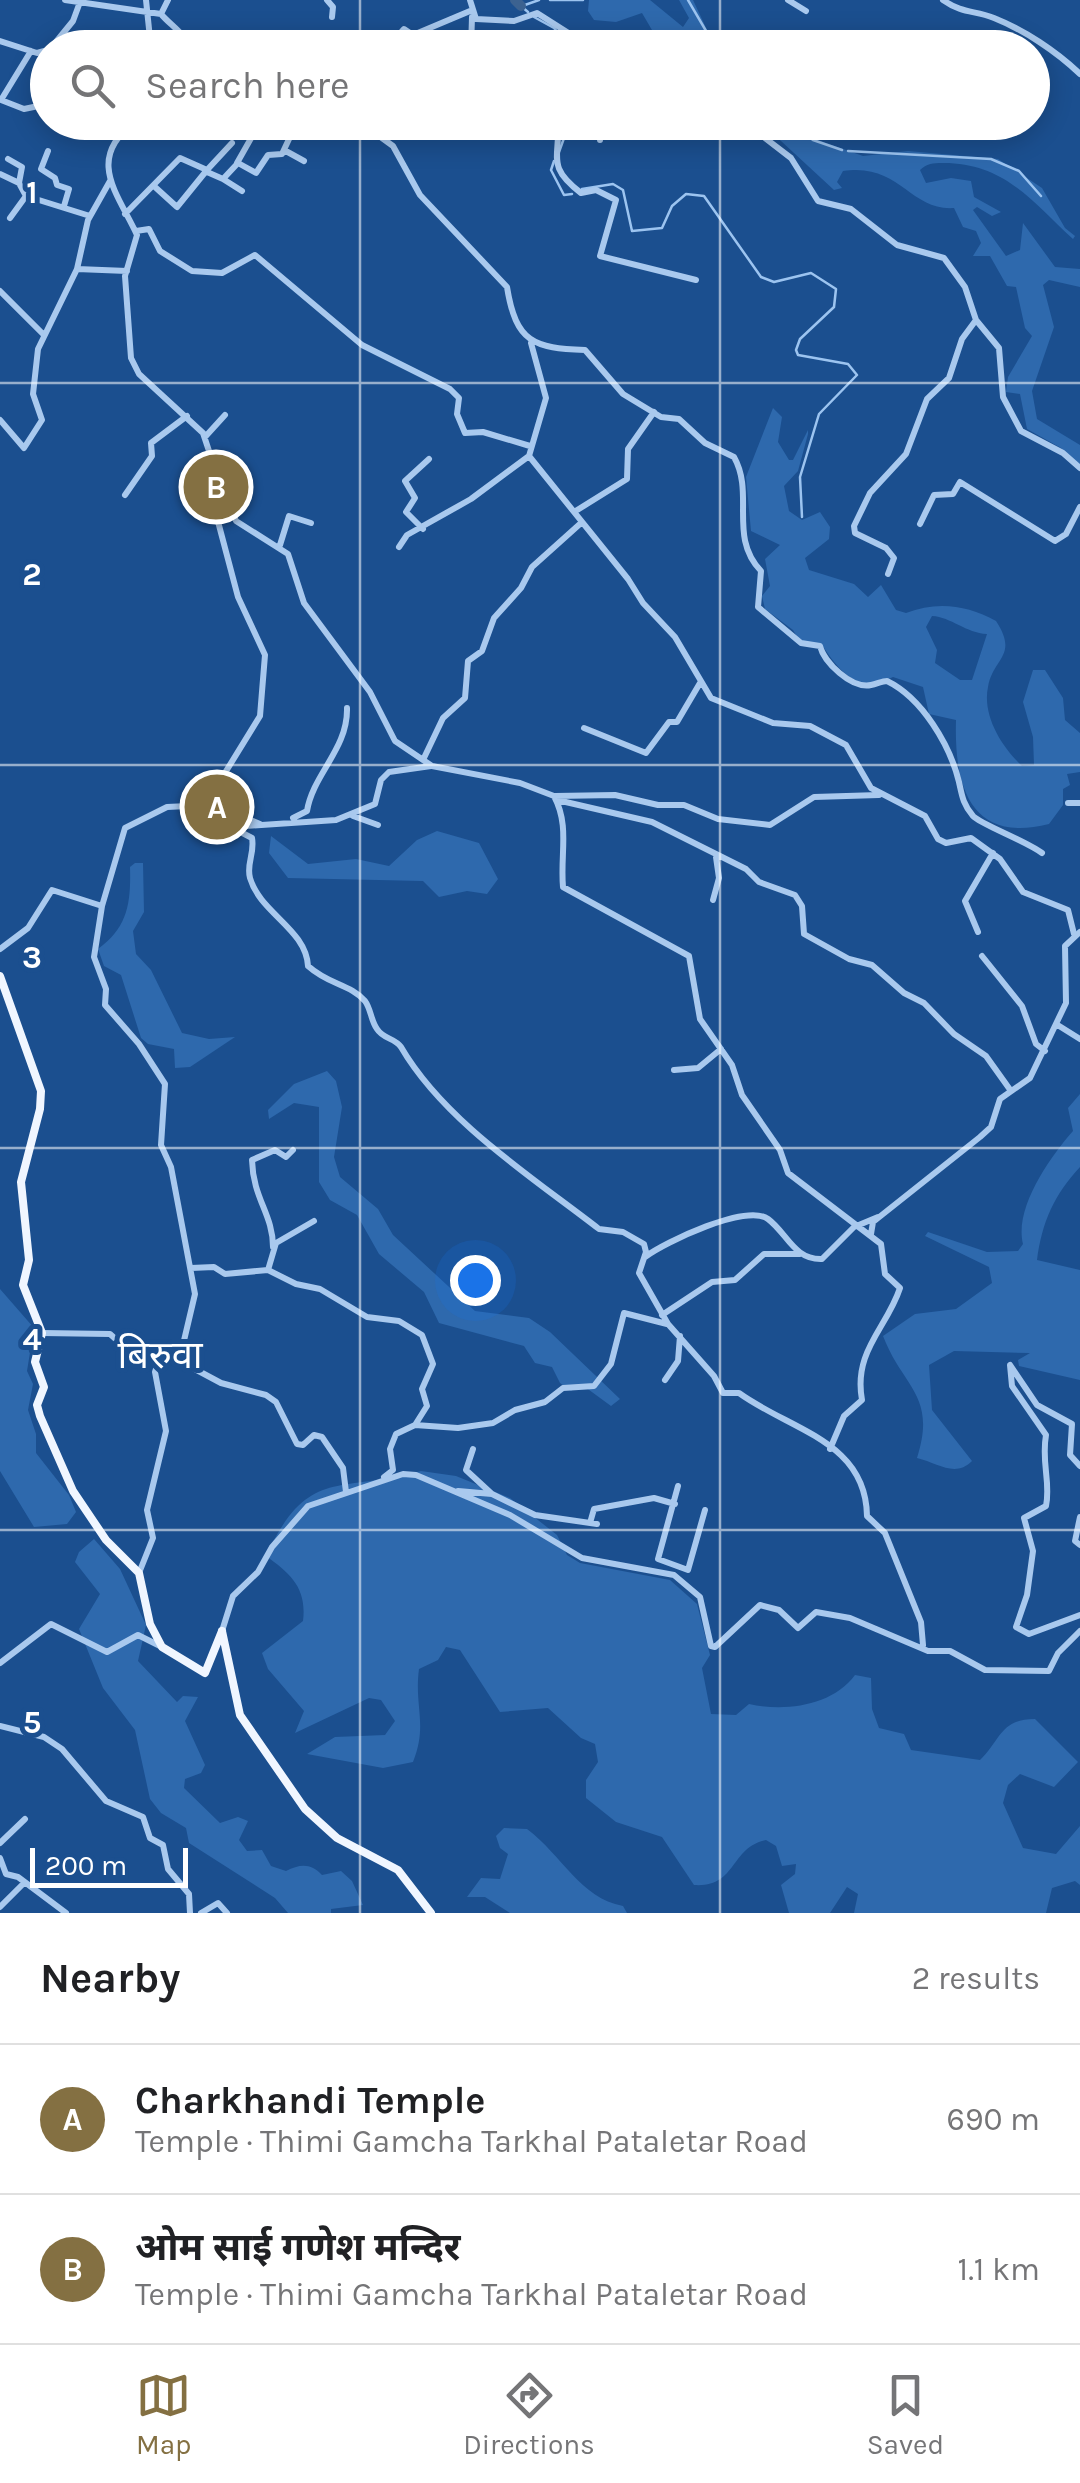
<!DOCTYPE html>
<meta charset="utf-8">
<style>
:root{--surface:#fff;--page:#f2f2f2;--text:#202124;--muted:#757577;--line:#e0e0e0;--accent:#847042}
body{margin:0;font-family:Karla,"Noto Sans Devanagari",sans-serif;background:var(--page);color:var(--text)}
.scale{position:absolute;left:30px;bottom:25px;width:158px;box-sizing:border-box;padding-left:10px;border:5px solid #fff;border-top:0;font-size:28px;line-height:35px;white-space:nowrap;color:#fff;-webkit-text-stroke:8px #1b4f8f;paint-order:stroke}
.you{position:absolute;left:475px;top:1280px;width:35px;height:35px;margin:-25px;border:8px solid #fff;border-radius:50%;background:#1a73e8;box-shadow:0 0 0 15px #1a73e833}
.badge{display:grid;place-items:center;width:65px;height:65px;border-radius:50%;background:var(--accent);color:#fff;font-size:32px;font-weight:700}
.pin{position:absolute;translate:-50% -50%;border:5px solid #fff;box-shadow:0 2px 10px #0006}
.list{margin:0;padding:0;list-style:none}
h2{display:flex;justify-content:space-between;align-items:center;height:130px;margin:0;padding:0 40px;font-size:42px}
h2 small{font-size:32px;font-weight:400;color:var(--muted)}
.list li{display:grid;grid-template-columns:65px 1fr auto;gap:30px;align-items:center;box-sizing:border-box;height:150px;padding:0 40px;border-top:2px solid var(--line)}
.list b{display:block;font-size:38px;white-space:nowrap}
.list p{margin:0;font-size:32px;white-space:nowrap;color:var(--muted)}
.list em{font-size:32px;font-style:normal;color:var(--muted)}
.icon{flex:none;width:55px;height:55px;fill:none;stroke:currentColor;stroke-width:2;stroke-linecap:round;stroke-linejoin:round}
.map{position:relative;flex:none;width:1080px;height:1913px;overflow:hidden}
.search{position:absolute;background:var(--surface);box-shadow:0 5px 25px #0003;left:30px;right:30px;top:30px;height:110px;display:flex;align-items:center;gap:25px;box-sizing:border-box;padding:0 35px;border-radius:55px;color:var(--muted);font-size:38px}
.sheet{height:430px;background:var(--surface)}
nav{display:flex;justify-content:space-around;align-items:center;box-sizing:border-box;height:140px;border-top:2px solid var(--line);background:var(--surface);font-size:28px;color:var(--muted)}
nav a{display:grid;justify-items:center;gap:5px}
nav .on{color:var(--accent)}
.map>svg:first-child{display:block}
</style>
<div class="map">
<svg width="1080" height="1913" viewBox="0 0 1080 1913">
<rect width="100%" height="100%" fill="#1b4f8f"/>
<path fill="#2e69ad" fill-rule="evenodd" d="M589,0H650L683,27L689,18L679,0H693L715,47H676L659,42L642,13L616,22L594,20L588,11Z
M755,123H792L815,139L863,156L908,151L998,159L1042,188L1065,228L1075,236L1073,239C1033,203 1008,166 949,163C937,163 928,162 920,170L926,183L951,178L971,181L974,197L1001,212L992,216L977,207L973,210L1006,256L1020,250L1023,223L1055,267L1080,269V287L1049,280L1043,285L1054,327L1032,391L1037,419L1080,445V466L1061,448L1027,429L1020,394L1006,392L1008,377L1032,336L1025,328L1016,287L1007,286L990,256H973L981,243L976,231L963,227L954,208C910,211 899,162 843,171L837,182L842,188L834,190L768,129Z
M773,408L782,417L778,442L789,460H793L808,430V434L798,471L784,486L789,511L802,520L820,512L830,527L829,539L805,558L809,570L854,584L868,597L881,585L896,610L906,613C937,601 967,605 996,621C1019,656 993,658 988,687C982,716 1002,747 1022,766L1034,765L1033,737L1023,702L1033,670H1045L1063,698L1065,720L1080,733V772L1067,774L1070,785L1063,789V805L1049,824C970,844 954,786 956,720L929,714L923,687L893,677C860,693 843,676 824,648L799,640L793,630L765,609L762,596L770,586L765,559L780,545L751,531L746,477ZM932,616C951,617 966,633 987,634L972,680H960L935,663L937,650L926,627Z
M437,831L479,843L498,879L487,894L467,891L439,897L423,881L288,878L269,853L271,836L308,864L356,859L389,866L417,840Z
M135,863H143L144,912L133,931L136,954L151,970L182,1033L209,1039L235,1037L190,1067L175,1068L174,1049L148,1044L141,1038L121,975L104,966L98,949C128,927 131,903 130,867Z
M327,1071L336,1081L342,1107L334,1157L340,1177L378,1209L393,1235L475,1311L529,1318L550,1332L620,1399L611,1406L581,1384L571,1391L560,1383L552,1367L535,1363L524,1346L439,1323L424,1292L379,1254L357,1215L330,1200L319,1182V1107L294,1103L269,1119L268,1110L294,1084Z
M1080,1094V1167C1054,1195 1042,1222 1037,1260L1080,1270V1380L1019,1366L1018,1360L1030,1353L954,1351L929,1365L932,1410L972,1461C955,1478 938,1463 917,1458C937,1395 903,1388 883,1336L915,1314L956,1309L992,1283L989,1267L925,1236L928,1232L987,1252L1018,1251L1023,1244C1014,1208 1050,1157 1073,1131L1068,1108Z
M0,1289L34,1328L27,1371L33,1384L28,1410L36,1434V1453L69,1495L76,1512L67,1524L34,1527L0,1471Z
M421,1471L456,1476L510,1498L557,1535L567,1555L580,1563L670,1580L697,1604L710,1655L702,1668L711,1714L736,1715L749,1704C785,1712 832,1706 855,1675L871,1678L872,1709L879,1728L904,1734L911,1750L980,1760C1001,1740 1000,1719 1035,1719L1078,1762L1054,1787L1020,1774L1008,1785L1003,1803L1023,1848L1056,1854L1080,1826V1885L1075,1881L1052,1888L1046,1913H854L858,1894L847,1887L830,1913H789L781,1885L795,1874L796,1864L782,1866L776,1846L766,1840C730,1847 737,1888 694,1885L662,1837L616,1822L586,1798V1780L598,1762L595,1744L581,1738L548,1708L500,1712L460,1650L446,1647L438,1660L419,1669C414,1706 428,1725 413,1762L383,1768L307,1754L335,1737L385,1735L395,1721L381,1700L369,1698L295,1733L304,1711L268,1669L262,1653L303,1621C307,1588 291,1574 266,1556C308,1466 338,1494 421,1471Z
M94,1539L120,1569L146,1625L138,1661L177,1702L183,1696L198,1697L185,1721L205,1765L201,1773L185,1779L184,1788L220,1823L238,1817L248,1821L239,1840L247,1851L262,1850L271,1866L286,1871C300,1864 311,1863 322,1875L341,1871L352,1881L363,1905L331,1909V1913H288L275,1898L189,1843L186,1828L161,1813L150,1799L135,1730L103,1688L79,1629L100,1594L75,1562L79,1552Z
M504,1828L527,1829C562,1855 580,1898 623,1906L627,1913H510L485,1897H467L481,1878L500,1879L508,1854L500,1848L496,1836Z"/>
<g fill="none" stroke-linecap="round" stroke-linejoin="round">
<path stroke="#9cc4f0" stroke-width="2.5" d="M550,0H583
M688,0L716,48
M521,6L528,12
M522,6L539,0
M534,17L554,28L571,48
M790,122L813,140L842,150
M570,124V122
M848,151L991,159L1019,171L1041,196
M559,152L568,127
M554,161L551,170L564,195L572,194
M582,189L613,184L623,190L632,231L662,228L672,206L686,194L704,196L761,277L774,282L811,273L836,289L834,307L800,339L796,350L798,355L848,364L857,375L819,414L800,477L802,517"/>
<path stroke="#3c6290" stroke-width="10" d="M515,0L521,6"/>
<path stroke="#a9c9ee" stroke-width="6" d="M65,0L161,14
M146,0L151,48
M327,0L333,7L332,17
M470,0L476,19L514,21L537,13L592,48
M788,0L806,11
M943,0C963,14 974,10 994,18C1024,30 1056,51 1080,74
M161,14C170,25 186,34 189,48
M161,14L168,0
M0,41L37,53L48,50
M51,48L73,21L80,2
M387,48L404,29L413,35L470,11
M471,48L472,17
M31,51L1,100L24,109L48,104
M85,122L121,136
M135,122C84,159 119,195 137,235L125,276L131,358L139,374L203,433L215,469L216,514L238,597L265,655L260,716L212,794L213,816
M348,122L364,125L393,146L420,195L507,287C516,343 534,348 585,350L623,394L661,417L679,419L705,443L734,457C755,494 728,537 761,571L758,607L801,643L820,646C824,662 851,689 871,685C877,684 882,681 887,681C922,698 950,745 959,782C962,796 963,804 973,816C980,824 1026,841 1042,853
M558,122C560,158 546,166 581,193L596,190L616,200L600,256L696,280
M600,122V140
M744,122L791,158L818,201L851,209L897,245L944,258L965,287L976,320L999,348L1003,397L1021,431L1063,453L1080,468
M686,135L696,136L706,122
M284,150L304,161
M48,151L41,169L55,178L57,185L69,189L64,206
M8,159L22,167L19,183L26,196L90,216
M237,163L258,126
M207,170L232,143
M207,172L223,179L238,163L256,173L268,155L282,154L297,122
M0,174L19,183
M223,179L242,191
M125,214L180,158L207,170L177,207L155,187
M10,218L26,196
M136,231L149,229L160,251L192,271L222,273L255,255L362,345L450,389L459,398L457,414L465,433L483,432L530,446
M77,269L127,271
M0,291L43,334
M531,343L546,398L529,456L628,579L643,603L675,637L711,698L773,723L810,726L846,745L871,788L925,816L938,839L946,843L971,838L1000,859L1023,892L1068,910L1074,934
M0,420L24,448L42,420L33,394L38,349L77,269L88,220L110,181
M205,437L225,415
M215,469L236,521L288,554L304,603L370,692L395,741L432,766L520,783L554,796C570,826 560,854 563,887L689,956L700,1019L732,1065L742,1095L780,1150L788,1173L881,1244L885,1274L900,1288C887,1328 853,1351 862,1400L844,1416L830,1449
M125,495L152,456L151,443L187,416
M574,512L627,479L628,449L654,412
M920,524L934,495L953,494L960,482L1055,541L1066,534L1080,507
M423,529L406,512L415,498L405,481L429,459
M280,545L289,516L311,523
M399,547L407,535L471,499L529,456
M888,574L894,558L886,548L855,533L854,526L870,493L906,454L927,399L949,378L962,339L976,320
M584,728L646,753L669,722H677L700,683
M423,760L443,718L465,698L468,661L482,651L494,618L521,588L532,567L581,523
M555,796L615,795L658,805H684L718,819L770,825L814,797L879,795
M557,800L652,822L746,869L759,882L795,895L802,906L804,934L849,959L872,965L904,993L924,1003L954,1034L986,1056L1011,1091
M1068,803H1080
M246,812L236,810L238,815L260,824
M353,816L378,825
M293,818L307,811C313,774 348,749 347,708
M231,827L252,838C255,853 246,864 250,878C260,913 306,929 308,966C329,985 350,984 365,1001C371,1009 371,1021 377,1029C383,1039 395,1038 401,1047C444,1121 532,1177 599,1229L623,1232L644,1244L646,1252L639,1273L668,1324L714,1376L723,1393H739C790,1430 866,1441 867,1516L885,1533L921,1622L923,1645
M713,900L719,878L716,857
M102,906L94,957L106,989L105,1005L139,1044L165,1084L161,1145L171,1167L195,1294L182,1349L157,1366L155,1372L166,1431L147,1510L153,1538L139,1573
M978,932L965,901L993,853
M0,949L28,928L52,890L102,906L125,828L167,807L188,806L231,827L336,820L375,804L381,780L389,772L431,766
M982,956L1022,1006L1036,1044L1045,1051
M1056,1024L1080,1039
M674,1070L698,1068L721,1049
M314,1221L276,1243L268,1270L296,1284L320,1289L367,1317L399,1321L422,1335L433,1364L422,1389L427,1406L415,1425L396,1434L390,1449L393,1470L384,1477
M871,1234L873,1222L980,1137L991,1127L1000,1099L1030,1078L1066,1003L1065,946L1080,932
M273,1247C273,1214 253,1199 252,1160L275,1150L286,1157L293,1150
M645,1257C665,1242 747,1203 768,1219C787,1233 794,1260 822,1259L854,1227L878,1217
M191,1268L214,1267L225,1274L268,1270
M662,1315L712,1282L735,1280L764,1254H800
M42,1333L110,1334L120,1343L163,1352L221,1383L266,1395L276,1402L297,1444L303,1445L314,1435L322,1437L343,1468L346,1492
M665,1380L678,1361L680,1336
M415,1425L458,1428L493,1423L515,1410L545,1402L563,1388L594,1386L611,1364L624,1313L667,1324
M473,1449L466,1470L492,1494
M1080,1466L1070,1455L1072,1424L1037,1405L1010,1365L1012,1386L1046,1435C1041,1463 1051,1482 1046,1506L1024,1518L1033,1551L1027,1595L1016,1627L1029,1634L1080,1615
M678,1486L658,1559L688,1570L705,1510
M458,1491L492,1494L535,1515L597,1524
M1080,1517L1075,1541L1080,1545
M590,1523L594,1509L654,1498L675,1504
M222,1631L233,1596L258,1572L272,1547L308,1506L403,1474L416,1475L510,1515L582,1558L674,1575L700,1597L711,1646L715,1647L760,1605L779,1610L798,1628L816,1612L850,1618L928,1651H950L985,1670L1049,1671L1058,1653L1080,1631
M0,1663L51,1624L107,1652L138,1635L162,1647
M0,1726L44,1737L62,1749L106,1801L143,1817L150,1838L163,1845L168,1869L189,1894L190,1913
M0,1843L25,1819
M0,1858L6,1874L18,1877L66,1913
M0,1907L24,1883
M201,1913L218,1903L227,1913"/>
<path stroke="#f0f6ff" stroke-width="8" d="M0,976L41,1091L40,1109L21,1182L29,1260L23,1285L42,1333L35,1362L44,1387L37,1405L40,1416L73,1491L106,1540L139,1573L150,1624L162,1647L205,1673L222,1631
M222,1631L240,1715L305,1809L337,1838L398,1870L431,1913"/>
</g>
<path fill="none" stroke="#fff" stroke-width="2.5" stroke-opacity="0.55" d="M360,0V48M720,0V48M360,122V1913M720,122V1913M0,383H1080M0,765H1080M0,1148H1080M0,1530H1080"/>
<g text-anchor="middle" dominant-baseline="central" stroke-width="10" stroke-linejoin="round" paint-order="stroke">
<g font-size="38" fill="#fff" stroke="#1b4f8f">
<text x="160" y="1355">बिरुवा</text>
</g>
</g>
<g font-size="32" text-anchor="middle" font-weight="bold" fill="#fff" stroke="#1b4f8f" stroke-width="10" stroke-linejoin="round" paint-order="stroke">
<text x="32" y="203">1</text>
<text x="32" y="585">2</text>
<text x="32" y="968">3</text>
<text x="32" y="1350">4</text>
<text x="32" y="1733">5</text>
</g>
</svg>
<div class="scale">200 m</div>
<div class="you"></div>
<div class="pin badge" style="left:217px;top:807px">A</div>
<div class="pin badge" style="left:216px;top:487px">B</div>
<div class="search"><svg class="icon" aria-label="search" viewBox="0 0 24 24"><circle cx="10" cy="10" r="6"/><path d="M15 15l6 6"/></svg>Search here</div>
</div>
<section class="sheet">
<h2>Nearby<small>2 results</small></h2>
<ul class="list">
<li><span class="badge">A</span><div><b>Charkhandi Temple</b><p>Temple · Thimi Gamcha Tarkhal Pataletar Road</p></div><em>690 m</em></li>
<li><span class="badge">B</span><div><b>ओम साई गणेश मन्दिर</b><p>Temple · Thimi Gamcha Tarkhal Pataletar Road</p></div><em>1.1 km</em></li>
</ul>
</section>
<nav>
<a class="on"><svg class="icon" aria-label="map" viewBox="0 0 24 24"><path d="M3 6l6-2 6 2 6-2v14l-6 2-6-2-6 2zM9 4v14M15 6v14"/></svg>Map</a>
<a><svg class="icon" aria-label="directions" viewBox="0 0 24 24"><path d="M12 3l9 9-9 9-9-9zM9 14v-3h6M13 9l2 2-2 2"/></svg>Directions</a>
<a><svg class="icon" aria-label="saved" viewBox="0 0 24 24"><path d="M7 4h10v16l-5-4-5 4z"/></svg>Saved</a>
</nav>
